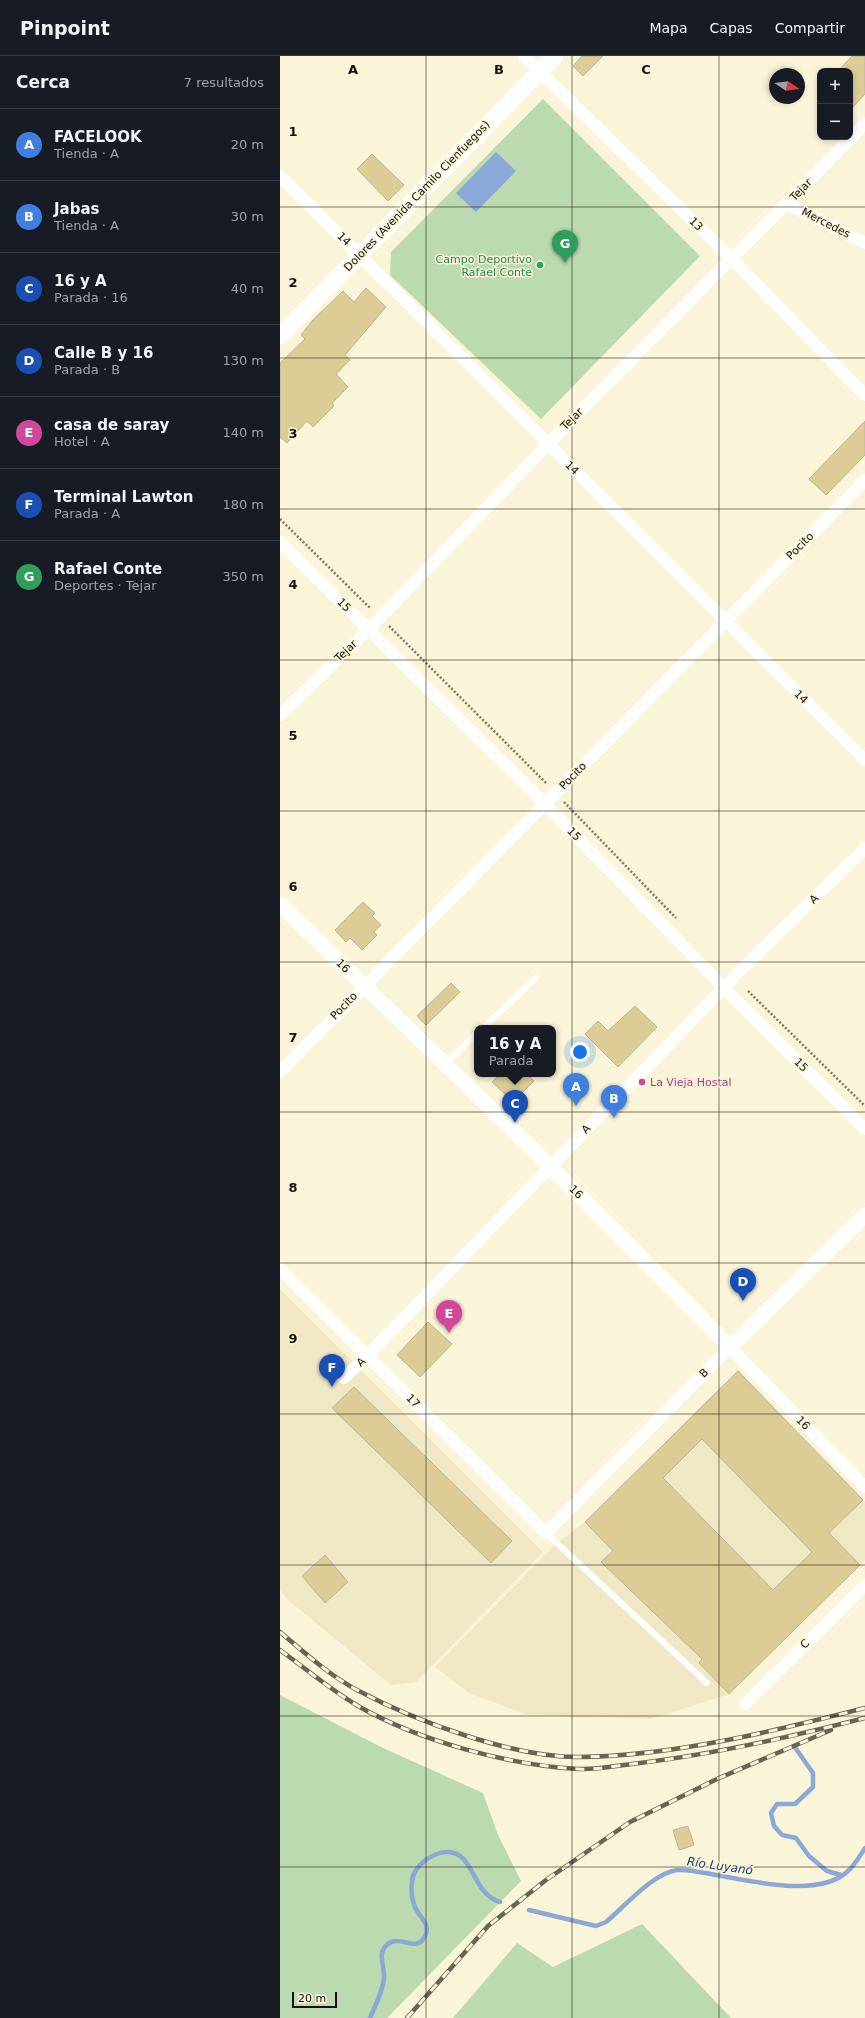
<!DOCTYPE html>
<html lang="es">
<meta charset="utf-8">
<style>
:root{--surface:#171b24;--page:#20242c;--text:#f1f3f6;--muted:#9ea1a6;--line:#363941;--accent:#766735}
body{margin:0;font-family:"DejaVu Sans",sans-serif;background:var(--page);color:var(--text)}
.controls{position:absolute;right:12px;top:12px;display:grid;overflow:hidden;border-radius:8px;box-shadow:0 2px 6px #0003}
.controls button{width:36px;height:36px;display:grid;place-items:center;padding:0;border:0;border-bottom:1px solid var(--line);background:var(--surface);color:var(--text);font:20px sans-serif}
.compass{position:absolute;left:489px;top:12px;width:36px;height:36px;border-radius:50%;background:var(--surface);box-shadow:0 2px 6px #0003;rotate:103deg}
.scale{position:absolute;left:12px;bottom:10px;width:45px;box-sizing:border-box;padding-left:4px;border:2px solid #151309;border-top:0;font-size:11px;line-height:14px;white-space:nowrap;color:#151309;-webkit-text-stroke:3px #faf4d8;paint-order:stroke}
.you{position:absolute;left:300px;top:996px;width:14px;height:14px;margin:-10px;border:3px solid #fff;border-radius:50%;background:#1a73e8;box-shadow:0 0 0 6px #1a73e833}
.badge{display:grid;place-items:center;width:26px;height:26px;border-radius:50%;background:var(--accent);color:#fff;font-size:13px;font-weight:700}
.pin{position:absolute;translate:-50% -33px;filter:drop-shadow(0 1px 2px #0008)}
.pin::after{content:'';position:absolute;top:21px;width:14px;height:12px;background:inherit;clip-path:polygon(0 0,100% 0,50% 100%)}
.popup{position:absolute;left:194px;top:969px;width:82px;height:52px;box-sizing:border-box;display:grid;place-content:center;border-radius:8px;background:var(--surface);filter:drop-shadow(0 1px 3px #0005);font-size:13px;white-space:nowrap;color:var(--muted)}
.popup b{font-size:15px;color:var(--text)}
.popup::after{content:'';position:absolute;left:50%;top:100%;margin-left:-8px;border:8px solid transparent;border-top-color:var(--surface)}
.list{margin:0;padding:0;list-style:none}
h2{display:flex;justify-content:space-between;align-items:center;height:52px;margin:0;padding:0 16px;font-size:17px}
h2 small{font-size:13px;font-weight:400;color:var(--muted)}
.list li{display:grid;grid-template-columns:26px 1fr auto;gap:12px;align-items:center;box-sizing:border-box;height:72px;padding:0 16px;border-top:1px solid var(--line)}
.list b{display:block;font-size:15px;white-space:nowrap}
.list p{margin:0;font-size:13px;white-space:nowrap;color:var(--muted)}
.list em{font-size:13px;font-style:normal;color:var(--muted)}
.map{position:relative;flex:none;width:585px;height:1962px;overflow:hidden}
header{display:flex;align-items:center;gap:24px;box-sizing:border-box;height:56px;padding:0 20px;background:var(--surface);border-bottom:1px solid var(--line)}
header strong{font-size:19px}
nav{display:flex;gap:22px;margin-inline-start:auto;font-size:14px}
main{display:flex}
aside{flex:1;background:var(--surface)}
.map>svg:first-child{display:block}
</style>
<header>
<strong>Pinpoint</strong>
<nav><a>Mapa</a><a>Capas</a><a>Compartir</a></nav>
</header>
<main>
<aside>
<h2>Cerca<small>7 resultados</small></h2>
<ul class="list">
<li><span class="badge" style="background:#3f7fe0">A</span><div><b>FACELOOK</b><p>Tienda · A</p></div><em>20 m</em></li>
<li><span class="badge" style="background:#3f7fe0">B</span><div><b>Jabas</b><p>Tienda · A</p></div><em>30 m</em></li>
<li><span class="badge" style="background:#1a4fb4">C</span><div><b>16 y A</b><p>Parada · 16</p></div><em>40 m</em></li>
<li><span class="badge" style="background:#1a4fb4">D</span><div><b>Calle B y 16</b><p>Parada · B</p></div><em>130 m</em></li>
<li><span class="badge" style="background:#d1479c">E</span><div><b>casa de saray</b><p>Hotel · A</p></div><em>140 m</em></li>
<li><span class="badge" style="background:#1a4fb4">F</span><div><b>Terminal Lawton</b><p>Parada · A</p></div><em>180 m</em></li>
<li><span class="badge" style="background:#2e9e5b">G</span><div><b>Rafael Conte</b><p>Deportes · Tejar</p></div><em>350 m</em></li>
</ul>
</aside>
<div class="map">
<svg width="585" height="1962" viewBox="0 0 585 1962">
<rect width="100%" height="100%" fill="#faf4d8"/>
<path fill="#f0e8c5" d="M0,1233L263,1496L136,1626L111,1629L8,1544L0,1534Z
M458,1315L585,1446V1504L449,1638L370,1663L248,1659L189,1637L155,1611L276,1488L305,1466Z"/>
<path fill="#bcdab0" d="M263,43L420,200L261,363L110,219L111,196Z
M0,1639L103,1692L203,1737L218,1779L241,1825L107,1962H0Z
M362,1868L451,1962H173L237,1887L273,1911Z"/>
<path fill="#8aa9d6" d="M216,96L236,115L196,156L176,137Z"/>
<g fill="none" stroke-linecap="round" stroke-linejoin="round">
<path stroke="#8aa9d6" stroke-width="4.5" d="M514,1690L533,1717V1731L515,1748H497L491,1757L494,1770L502,1779L516,1782L529,1800L547,1815L561,1819
M249,1854L316,1870L326,1866C344,1851 373,1817 397,1814C409,1813 424,1817 436,1819C471,1825 538,1842 567,1816C574,1810 580,1800 585,1792
M90,1962C95,1950 103,1935 104,1922C105,1910 96,1897 108,1888C120,1878 137,1898 145,1880C152,1867 136,1859 134,1848C132,1842 131,1833 132,1827C132,1809 157,1792 174,1797C195,1804 193,1837 220,1846"/>
</g>
<path fill="#dbcd95" stroke="#bbb59a" fill-rule="evenodd" d="M302,0H323L303,20L293,10Z
M572,0H585V38L570,54V15H558Z
M92,98L124,129L108,145L77,113Z
M86,232L106,251L65,299L70,304L56,318L68,331L52,347L54,350L33,371L27,365L7,387L0,381V307L25,283L21,279L32,265L63,235L74,246Z
M585,365V399L546,439L529,423Z
M83,846L95,857L92,860L101,869L94,876L97,879L82,894L70,882L66,886L55,874Z
M171,927L180,936L146,969L137,960Z
M355,950L377,971L338,1011L305,978L318,965L328,975Z
M220,1018H247L254,1025L233,1046L212,1026Z
M148,1266L172,1288L140,1321L117,1299Z
M458,1315L583,1444L549,1477L580,1509L449,1638L419,1607L422,1603L321,1506L333,1495L305,1466ZM422,1383L532,1496L493,1534L383,1422Z
M74,1331L232,1485L211,1507L52,1352Z
M45,1499L68,1526L45,1547L22,1520Z
M408,1770L414,1789L399,1794L393,1774Z"/>
<g fill="none" stroke-linecap="round" stroke-linejoin="round">
<path stroke="#7c7967" stroke-width="2.5" stroke-dasharray="2 2" stroke-linecap="butt" d="M0,463L91,553
M109,570L267,728
M284,746L396,862
M468,935L585,1050"/>
<path stroke="#fff" stroke-width="6" d="M203,972L257,921
M165,1008L197,977
M266,1477L427,1627"/>
<path stroke="#fff" stroke-width="12" d="M244,0L452,203L585,339
M0,120L585,704
M507,148L585,187
M0,486L265,748L444,932L585,1073
M0,659L89,573L268,388L585,68
M0,1016L585,424
M0,1213L266,1477L450,1291L585,1431
M64,1322L87,1300L454,921L585,792
M465,1648L585,1529"/>
<path stroke="#fff" stroke-width="15" d="M0,848L270,1110L450,1291L585,1159"/>
<path stroke="#fff" stroke-width="17" d="M0,280L275,0"/>
<g stroke="#676453" stroke-width="4.5">
<path id="rail" d="M0,1576C25,1597 49,1619 77,1634C135,1665 234,1702 300,1701C393,1700 495,1675 585,1652
M0,1594C26,1613 51,1634 78,1650C139,1685 228,1709 298,1713C318,1714 340,1709 360,1707C435,1698 511,1681 585,1662
M127,1962L208,1870L266,1824L350,1766L437,1723L551,1674"/>
</g>
<use href="#rail" stroke="#faf4d8" stroke-width="3" stroke-dasharray="9" stroke-linecap="butt"/>
</g>
<path fill="none" stroke="#151309" stroke-width="1" stroke-opacity="0.55" d="M146,0V1962M292,0V1962M439,0V1962M0,151H585M0,302H585M0,453H585M0,604H585M0,755H585M0,906H585M0,1056H585M0,1207H585M0,1358H585M0,1509H585M0,1660H585M0,1811H585"/>
<circle fill="#2e9e5b" stroke="#faf4d8" stroke-width="1.5" cx="260" cy="209" r="4"/>
<circle fill="#d1479c" stroke="#faf4d8" stroke-width="1.5" cx="362" cy="1026" r="4"/>
<g text-anchor="middle" dominant-baseline="central" stroke-width="3" stroke-linejoin="round" paint-order="stroke">
<g font-size="11" fill="#151309" stroke="#faf4d8">
<text transform="translate(521 134) rotate(-46)">Tejar</text>
<text transform="translate(137 140) rotate(-46)">Dolores (Avenida Camilo Cienfuegos)</text>
<text transform="translate(546 167) rotate(27)">Mercedes</text>
<text transform="translate(416 168) rotate(44)">13</text>
<text transform="translate(64 183) rotate(44)">14</text>
<text transform="translate(292 363) rotate(-45)">Tejar</text>
<text transform="translate(292 412) rotate(45)">14</text>
<text transform="translate(520 490) rotate(-45)">Pocito</text>
<text transform="translate(64 549) rotate(45)">15</text>
<text transform="translate(66 595) rotate(-44)">Tejar</text>
<text transform="translate(521 641) rotate(45)">14</text>
<text transform="translate(293 720) rotate(-46)">Pocito</text>
<text transform="translate(294 778) rotate(46)">15</text>
<text transform="translate(534 843) rotate(-44)">A</text>
<text transform="translate(63 910) rotate(45)">16</text>
<text transform="translate(64 950) rotate(-46)">Pocito</text>
<text transform="translate(521 1009) rotate(45)">15</text>
<text transform="translate(306 1073) rotate(-46)">A</text>
<text transform="translate(296 1136) rotate(45)">16</text>
<text transform="translate(81 1306) rotate(-43)">A</text>
<text transform="translate(424 1317) rotate(-45)">B</text>
<text transform="translate(133 1345) rotate(45)">17</text>
<text transform="translate(523 1367) rotate(46)">16</text>
<text transform="translate(525 1588) rotate(-45)">C</text>
</g>
<g font-size="11" fill="#27864d" stroke="#faf4d8" text-anchor="end">
<text x="252" y="203">Campo Deportivo<tspan x="252" dy="13">Rafael Conte</tspan></text>
</g>
<g font-size="11" fill="#b23c85" stroke="#faf4d8" text-anchor="start">
<text x="370" y="1026">La Vieja Hostal</text>
</g>
<g font-size="12" font-style="italic" fill="#184077" stroke="#faf4d8">
<text transform="translate(440 1810) rotate(8)">Río Luyanó</text>
</g>
</g>
<g font-size="13" text-anchor="middle" font-weight="bold" fill="#151309" stroke="#faf4d8" stroke-width="3" stroke-linejoin="round" paint-order="stroke">
<text x="73" y="18">A</text>
<text x="219" y="18">B</text>
<text x="366" y="18">C</text>
<text x="13" y="80">1</text>
<text x="13" y="231">2</text>
<text x="13" y="382">3</text>
<text x="13" y="533">4</text>
<text x="13" y="684">5</text>
<text x="13" y="835">6</text>
<text x="13" y="986">7</text>
<text x="13" y="1136">8</text>
<text x="13" y="1287">9</text>
</g>
</svg>
<div class="controls">
<button>+</button>
<button>−</button>
</div>
<svg class="compass" viewBox="-18 -18 36 36"><path d="M0-13l5 13h-10z" fill="#e53935"/><path d="M0 13l5-13h-10z" fill="#9ea1a6"/></svg>
<div class="scale">20 m</div>
<div class="you"></div>
<div class="pin badge" style="left:296px;top:1050px;background:#3f7fe0">A</div>
<div class="pin badge" style="left:334px;top:1062px;background:#3f7fe0">B</div>
<div class="pin badge" style="left:235px;top:1067px;background:#1a4fb4">C</div>
<div class="popup"><b>16 y A</b>Parada</div>
<div class="pin badge" style="left:463px;top:1245px;background:#1a4fb4">D</div>
<div class="pin badge" style="left:169px;top:1277px;background:#d1479c">E</div>
<div class="pin badge" style="left:52px;top:1331px;background:#1a4fb4">F</div>
<div class="pin badge" style="left:285px;top:207px;background:#2e9e5b">G</div>
</div>
</main>
